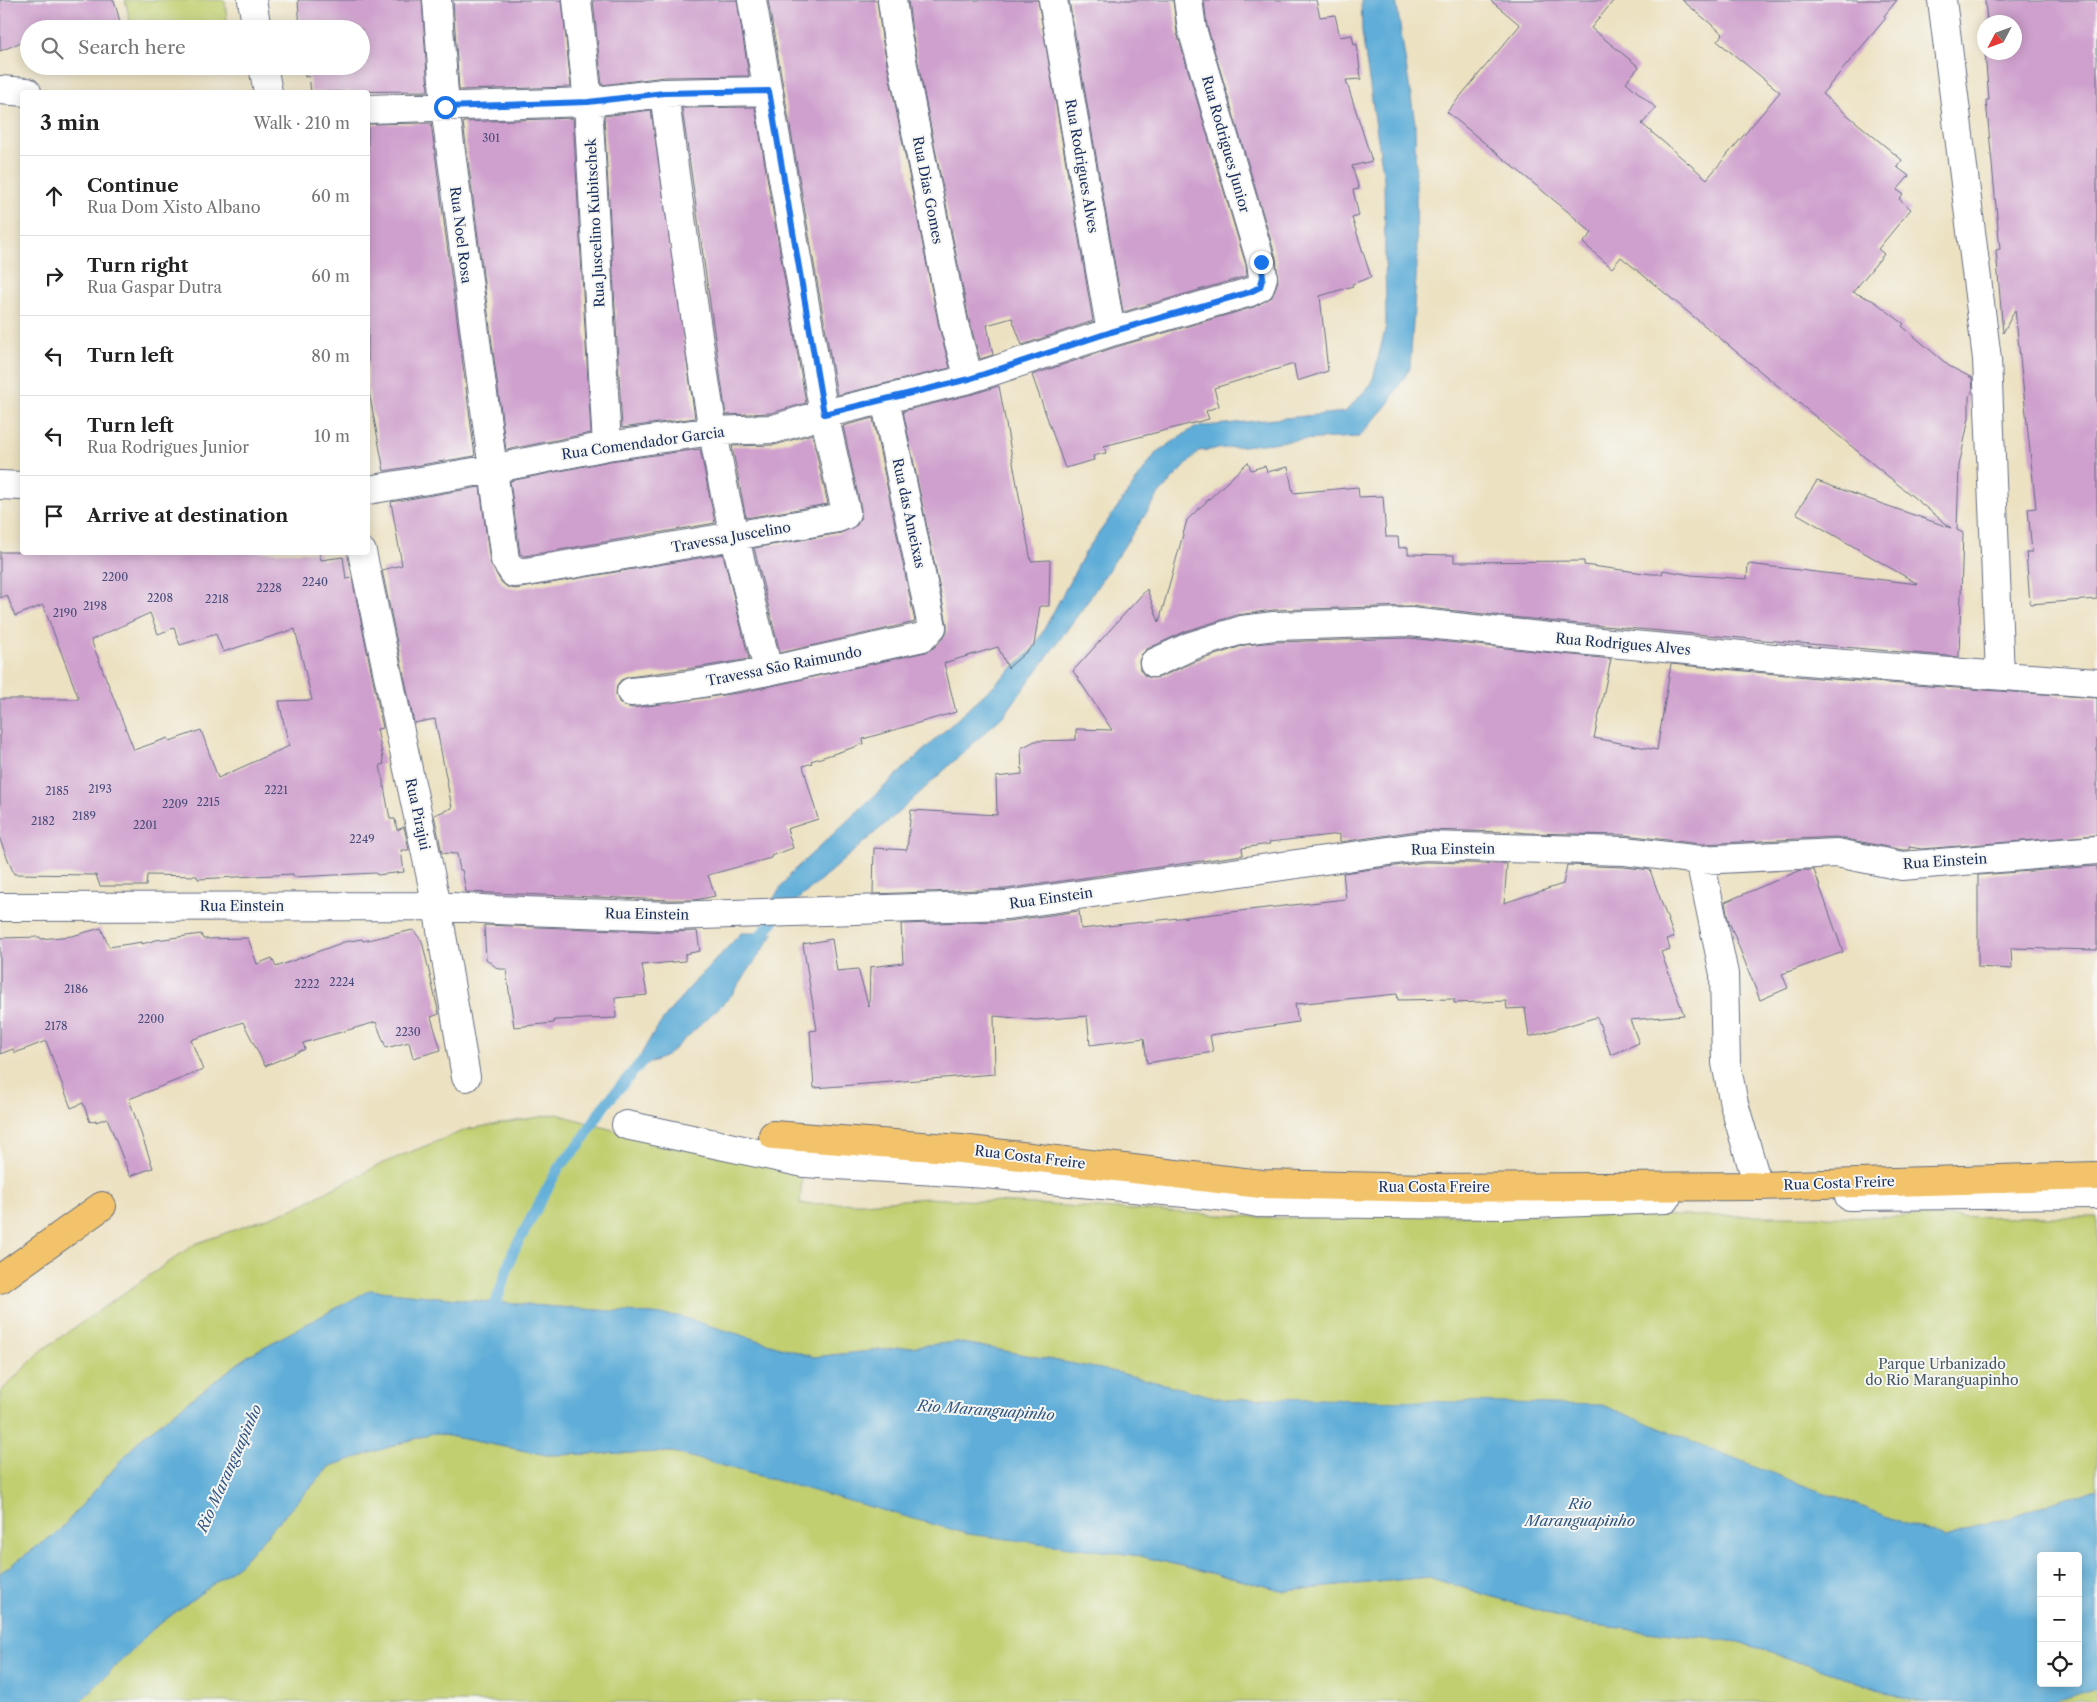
<!DOCTYPE html>
<meta charset="utf-8">
<style>
:root{--surface:#fff;--page:#f2f2f2;--text:#222;--muted:#767676;--line:#e0e0e0}
body{margin:0;font-family:"Libre Caslon Text",serif;background:var(--page);color:var(--text)}
.controls{position:absolute;right:15px;bottom:15px;display:grid;overflow:hidden;border-radius:5px;box-shadow:0 2px 12px #0003}
.controls button{width:45px;height:45px;display:grid;place-items:center;padding:0;border:0;border-bottom:1px solid var(--line);background:var(--surface);color:var(--text);font:25px sans-serif}
.compass{position:absolute;left:1977px;top:15px;width:45px;height:45px;border-radius:50%;background:var(--surface);box-shadow:0 2px 12px #0003;rotate:229deg}
.stop{position:absolute;width:15px;height:15px;margin:-11px;border:4px solid #1a73e8;border-radius:50%;background:#fff}
.stop.end{background:#1a73e8;border-color:#fff;box-shadow:0 1px 5px #0008}
.list{margin:0;padding:0;list-style:none}
h2{display:flex;justify-content:space-between;align-items:center;height:65px;margin:0;padding:0 20px;font-size:21px}
h2 small{font-size:16px;font-weight:400;color:var(--muted)}
.list li{display:grid;grid-template-columns:32px 1fr auto;gap:15px;align-items:center;box-sizing:border-box;height:80px;padding:0 20px;border-top:1px solid var(--line)}
.list b{display:block;font-size:19px;white-space:nowrap}
.list p{margin:0;font-size:16px;white-space:nowrap;color:var(--muted)}
.list em{font-size:16px;font-style:normal;color:var(--muted)}
.icon{flex:none;width:28px;height:28px;fill:none;stroke:currentColor;stroke-width:2;stroke-linecap:round;stroke-linejoin:round}
.map{position:relative;flex:none;width:2097px;height:1702px;overflow:hidden}
.search{position:absolute;background:var(--surface);box-shadow:0 2px 12px #0003;left:20px;top:20px;width:350px;height:55px;display:flex;align-items:center;gap:12px;box-sizing:border-box;padding:0 18px;border-radius:28px;color:var(--muted);font-size:19px}
.panel{position:absolute;background:var(--surface);box-shadow:0 2px 12px #0003;left:20px;top:90px;width:350px;height:465px;border-radius:5px}
.map>svg:first-child{display:block}
</style>
<div class="map">
<svg width="2097" height="1702" viewBox="0 0 2097 1702">
<rect width="100%" height="100%" fill="#f6f6f2"/>
<filter id="ink" filterUnits="userSpaceOnUse"><feTurbulence type="fractalNoise" baseFrequency=".02" numOctaves="2"/><feDisplacementMap in="SourceGraphic" scale="10" xChannelSelector="R" yChannelSelector="G"/><feConvolveMatrix kernelMatrix="1 2 1 2 8 2 1 2 1" color-interpolation-filters="sRGB"/></filter>
<filter id="wash" filterUnits="userSpaceOnUse"><feTurbulence type="fractalNoise" baseFrequency=".0096" numOctaves="4" result="noise"/><feDisplacementMap in="SourceGraphic" scale="20" xChannelSelector="R" yChannelSelector="G"/><feGaussianBlur stdDeviation="1.12" result="paint"/><feColorMatrix in="noise" values="0 0 0 0 0 0 0 0 0 0 0 0 0 0 0 0 0 1.4 0 .05"/><feComposite in="paint" operator="in"/></filter>
<g filter="url(#wash)">
<rect width="100%" height="100%" fill="#ece1c1"/>
<path fill="#c1cf70" stroke="#6e7f67" d="M125,0H225L228,29H132Z
M557,1114L665,1145L802,1172L800,1204L863,1203L927,1198L1273,1218L1404,1215L2097,1217V1488L1945,1538L1789,1480L1269,1398L1226,1400L1116,1372L957,1342L813,1357L678,1316L477,1301L370,1290L249,1355L141,1438L59,1531L0,1573V1392L42,1350L195,1244L295,1208L383,1163L468,1129Z
M433,1433L547,1455L673,1452L826,1494L1140,1556L1286,1591L1428,1577L1579,1623L1739,1642L1909,1699L1929,1702H80L153,1629L241,1563L330,1466Z
M2097,1688V1702H2051Z"/>
<path fill="#5eadd8" stroke="#3c6e9b" fill-rule="evenodd" d="M1361,0H1396L1415,123L1417,264L1410,368L1387,405L1359,437L1298,440L1199,451L1159,494L1083,608L1005,714L900,811L795,902H771L791,873L1034,648L1086,551L1156,453L1195,427L1345,412L1372,383L1386,326L1384,180L1362,33Z
M741,933H774L731,996L667,1056L635,1069C653,1020 705,972 741,933Z
M370,1290L477,1301L678,1316L813,1357L957,1342L1116,1372L1226,1400L1269,1398L1602,1405L1789,1480L1945,1538L2097,1488V1688L2051,1702H1929L1909,1699L1739,1642L1579,1623L1428,1577L1286,1591L1140,1556L968,1534L673,1452L547,1455L433,1433L330,1466L241,1563L153,1629L80,1702H0V1573L59,1531L141,1438L249,1355ZM2041,1556H2078V1683H2041Z"/>
<g fill="none" stroke-linecap="round" stroke-linejoin="round">
<path stroke="#5eadd8" stroke-width="11" d="M753,943L778,916
M492,1315L513,1252L559,1167L580,1144L603,1107L644,1059"/>
</g>
<g id="blocks">
<path fill="#cfa0cd" fill-rule="evenodd" d="M0,0H114L122,29H29V39L0,51Z
M298,0H422L428,91L311,92L309,76L305,77L304,66H361V29H300Z
M453,0H562L571,87L459,90Z
M593,0H737L749,76L664,77L602,85Z
M768,0H877L882,38L939,327L950,368L837,395Z
M908,0H1038L1093,321L1022,345L1012,318L987,325L993,355L980,359L969,320L912,32Z
M1069,0H1173L1177,33L1246,265L1247,276L1123,312Z
M1204,0H1316L1320,17L1335,15L1340,37L1352,35L1354,45L1357,44L1361,79L1346,80L1372,161L1352,166L1359,189L1353,190L1359,216L1352,218L1371,277L1352,284L1353,286L1320,296L1328,371L1297,381L1294,364L1214,388L1219,406L1206,411L1209,419L1104,446L1106,453L1093,456L1094,460L1065,468L1032,375L1116,347L1254,307L1272,297L1278,281L1276,258L1207,26Z
M1490,0H1614L1591,28L1639,67L1626,82L1656,108L1642,124L1707,179L1780,92L1717,41L1723,34L1682,0H1897L1884,16L1886,18L1822,94L1902,160L1897,167L1909,176L1897,190L1903,194L1899,199L1911,209L1878,249L1884,254L1853,292L1874,301L1904,324L1902,326L1949,366L1972,378L1973,390L1969,397V418L1959,466L1957,530L1963,533L1959,657L1569,623L1410,606L1273,610L1237,615L1186,631L1147,649L1142,654L1139,661L1140,670L1145,676L1152,678L1160,677L1197,661L1245,645L1275,642L1409,638L1611,659L1594,738L1657,750L1671,664L1817,678L2097,698V835L1922,849L1909,847V850H1903L1836,837L1701,844L1625,835L1526,833L1509,831V832L1424,830L1340,842V834L1269,842L1270,844L1242,848L1243,855L1006,889L873,894L874,848L907,850L911,810L997,815L996,777L1022,774L1021,748L1035,741L1076,740V729L1112,730L1073,671L1147,589L1159,622L1187,520L1248,462L1251,470L1265,466L1267,472L1288,467L1293,493L1358,487L1359,497L1383,496L1386,537H1398L1399,548L1408,547V554L1454,555V562L1584,561V565L1652,574H1662L1663,570L1691,575L1747,579L1748,564L1918,584L1796,513L1817,481L1951,528L1621,257L1612,268L1583,243L1592,233L1567,211L1447,112L1520,25Z
M1985,0H2097V599L2030,604L2026,552H2032L2028,509L2036,508L2015,310L2003,333L1996,250L2000,249L1986,100H1989L1985,52H2014V22H1987Z
M755,107L806,403L771,413L726,415L682,108Z
M651,110L695,418L622,428L604,116Z
M573,118L591,433L506,450L463,122Z
M431,123L475,456L384,471L368,387V124Z
M999,386L1031,561L1050,560L1049,606H1040L1034,645L1008,668L998,647L944,663L956,712L863,739L864,744L811,761L812,763L803,766L818,819L787,829L793,848L771,856V858L708,875L715,896L695,900H671L466,892L462,870H460L457,854L442,853L434,815L452,808L435,719L414,723L382,570L402,565L391,502L480,487L490,562L501,582L507,587L515,589L723,554L749,659L701,667L629,677L621,680L617,685L616,694L619,702L624,706L633,708L744,692L926,652L935,647L944,637L947,631V624L903,411L973,394Z
M873,418L915,622L780,653L754,548L841,533L857,525L861,517V509L843,426Z
M812,434L828,504L746,518L732,446L775,445Z
M700,449L715,523L524,556L520,554L510,481L610,461Z
M0,552H319L321,560L343,557L346,579L352,578L383,728L377,729L384,764L380,765L390,819H395L397,830L404,827L409,850H401L404,872L377,875L376,873L294,877L293,874L198,879L197,876L147,875L146,886H100L96,875L14,874L0,840V699H79L43,605L15,616L7,595L0,598ZM150,613L158,634L174,628L180,645L216,634L223,652L295,629L312,700L279,701L289,746L218,778L201,730L170,741L168,738L134,750L91,640Z
M1425,862L1507,864L1504,903L1563,884L1567,865L1624,867L1650,870L1674,937L1667,939L1670,949L1661,952L1684,1015L1630,1020L1639,1043L1611,1055L1597,1017L1529,1037L1525,1008L1507,1009L1506,1001L1454,1003V999L1398,1000L1397,994L1295,1004L1298,1022L1210,1035L1213,1052L1147,1063L1144,1038L1090,1045L1087,1016L1036,1020L994,1016L995,1074L814,1088L810,1031L817,1030L803,944L832,939L837,971L858,969L869,1007L870,967L903,963L901,924L1008,921L1079,911L1081,929L1346,899L1343,873Z
M2097,866V950L2011,948L2012,969L1978,967V875Z
M1801,870H1814L1843,952L1782,974L1788,988L1760,1000L1728,919L1725,902Z
M484,925L670,932L697,931L700,951L685,954V961L642,965L647,995L615,998L616,1018L554,1020V1023L514,1027L506,969H498L486,959Z
M101,928L109,947L142,942V944L156,940L201,934L203,939L248,938L257,964L272,958L276,967L344,942L362,939L363,941L413,930L422,941L439,1014L431,1017L441,1050L413,1058L409,1042L386,1048L376,1022L303,1043L305,1049L265,1066L243,1022L191,1040L203,1070L129,1099L153,1168L130,1176L107,1118L96,1122V1120L90,1122L83,1103L71,1108L46,1041L15,1053L13,1049L0,1054V938L40,937L41,939L72,936Z"/>
</g>
</g>
<g filter="url(#ink)">
<use href="#blocks" fill-opacity="0" stroke="#646d81" stroke-width="1"/>
<g fill="none" stroke-linecap="round" stroke-linejoin="round">
<g stroke="#646d81" stroke-width="30">
<path id="minor" d="M252,0L257,29
M437,0L445,107L505,560L514,573L526,572L838,518L845,515L846,512L824,414L752,0
M577,0L588,102L607,446
M892,0L897,35L954,324L969,379
M1053,0L1111,332
M1942,0L1987,359L2000,675
M263,66L268,92
M0,90L27,92
M664,93C679,205 694,318 713,430C726,511 748,590 768,670
M368,109L588,102L664,93L769,91
M0,485L22,486
M368,490L492,469L607,446L713,431L774,429L824,414L969,379L1111,332L1250,292L1260,287L1263,277L1261,262L1192,29L1188,0
M362,552L437,906L466,1077
M1154,663L1191,646L1242,630L1274,626L1410,622L1567,639L1818,662L2097,683
M631,692C727,684 828,657 923,637L932,627L885,399
M1700,860L1724,974L1726,1063L1734,1104L1758,1186
M0,907L437,906L497,910L671,916L1007,905L1424,846L1625,851L1700,860L1837,853L1902,866L2097,850
M626,1125L804,1163L986,1174L1227,1197L1258,1203L1504,1205L1666,1199
M1849,1196L2097,1194"/>
</g>
<g stroke="#646d81" stroke-width="30">
<path id="major" d="M773,1135L961,1149L1261,1184L1425,1188L1758,1186L2097,1176
M0,1279L102,1206"/>
</g>
<use href="#minor" stroke="#fff" stroke-width="28"/>
<use href="#major" stroke="#f2c36a" stroke-width="28"/>
</g>
</g>
<g fill="none" stroke-linecap="round" stroke-linejoin="round" filter="url(#ink)">
<path stroke="#1a73e8" stroke-width="6" d="M445,107L588,102L664,93L769,91L824,414L969,379L1111,332L1250,292L1260,287L1263,277L1261,262"/>
</g>
<g text-anchor="middle" dominant-baseline="central" stroke-width="4" stroke-linejoin="round" paint-order="stroke">
<g font-size="11" fill="#484b7a">
<text x="491" y="138">301</text>
<text x="115" y="577">2200</text>
<text x="315" y="582">2240</text>
<text x="269" y="588">2228</text>
<text x="160" y="598">2208</text>
<text x="217" y="599">2218</text>
<text x="95" y="606">2198</text>
<text x="65" y="613">2190</text>
<text x="100" y="789">2193</text>
<text x="276" y="790">2221</text>
<text x="57" y="791">2185</text>
<text x="208" y="802">2215</text>
<text x="175" y="804">2209</text>
<text x="84" y="816">2189</text>
<text x="43" y="821">2182</text>
<text x="145" y="825">2201</text>
<text x="362" y="839">2249</text>
<text x="342" y="982">2224</text>
<text x="307" y="984">2222</text>
<text x="76" y="989">2186</text>
<text x="151" y="1019">2200</text>
<text x="56" y="1026">2178</text>
<text x="408" y="1032">2230</text>
</g>
<g font-size="14" fill="#1b2f5e" stroke="#f6f6f2">
<text transform="translate(1226 144) rotate(74)">Rua Rodrigues Junior</text>
<text transform="translate(1082 166) rotate(80)">Rua Rodrigues Alves</text>
<text transform="translate(928 190) rotate(79)">Rua Dias Gomes</text>
<text transform="translate(595 223) rotate(-93)">Rua Juscelino Kubitschek</text>
<text transform="translate(461 235) rotate(83)">Rua Noel Rosa</text>
<text transform="translate(643 443) rotate(-8)">Rua Comendador Garcia</text>
<text transform="translate(909 513) rotate(78)">Rua das Ameixas</text>
<text transform="translate(731 537) rotate(-10)">Travessa Juscelino</text>
<text transform="translate(1623 644) rotate(5)">Rua Rodrigues Alves</text>
<text transform="translate(784 666) rotate(-11)">Travessa São Raimundo</text>
<text transform="translate(418 814) rotate(78)">Rua Pirajui</text>
<text transform="translate(1453 849) rotate(-1)">Rua Einstein</text>
<text transform="translate(1945 861) rotate(-4)">Rua Einstein</text>
<text transform="translate(1051 898) rotate(-8)">Rua Einstein</text>
<text x="242" y="906">Rua Einstein</text>
<text transform="translate(647 914) rotate(1)">Rua Einstein</text>
<text transform="translate(1030 1157) rotate(7)">Rua Costa Freire</text>
<text transform="translate(1839 1183) rotate(-2)">Rua Costa Freire</text>
<text x="1434" y="1187">Rua Costa Freire</text>
</g>
<g font-size="14" fill="#445762" stroke="#f6f6f2">
<text x="1942" y="1364">Parque Urbanizado<tspan x="1942" dy="16">do Rio Maranguapinho</tspan></text>
</g>
<g font-size="15" font-style="italic" fill="#2f5583" stroke="#f6f6f2">
<text transform="translate(986 1410) rotate(4)">Rio Maranguapinho</text>
<text transform="translate(229 1468) rotate(-66)">Rio Maranguapinho</text>
<text x="1580" y="1503">Rio<tspan x="1580" dy="17">Maranguapinho</tspan></text>
</g>
</g>
</svg>
<div class="controls">
<button>+</button>
<button>−</button>
<button><svg class="icon" aria-label="locate" viewBox="0 0 24 24"><circle cx="12" cy="12" r="6"/><path d="M12 2v4M12 18v4M2 12h4M18 12h4"/></svg></button>
</div>
<svg class="compass" viewBox="-18 -18 36 36"><path d="M0-13l5 13h-10z" fill="#e53935"/><path d="M0 13l5-13h-10z" fill="#767676"/></svg>
<div class="stop" style="left:445px;top:107px"></div>
<div class="stop end" style="left:1261px;top:262px"></div>
<div class="search"><svg class="icon" aria-label="search" viewBox="0 0 24 24"><circle cx="10" cy="10" r="6"/><path d="M15 15l6 6"/></svg>Search here</div>
<section class="panel">
<h2>3 min<small>Walk · 210 m</small></h2>
<ul class="list">
<li><svg class="icon" aria-label="ahead" viewBox="0 0 24 24"><path d="M12 20V5M6 11l6-6 6 6"/></svg><div><b>Continue</b><p>Rua Dom Xisto Albano</p></div><em>60 m</em></li>
<li><svg class="icon" aria-label="right" viewBox="0 0 24 24"><path d="M7 20v-9h11M14 6l5 5-5 5"/></svg><div><b>Turn right</b><p>Rua Gaspar Dutra</p></div><em>60 m</em></li>
<li><svg class="icon" aria-label="left" viewBox="0 0 24 24"><path d="M17 20v-9H6M10 6l-5 5 5 5"/></svg><div><b>Turn left</b></div><em>80 m</em></li>
<li><svg class="icon" aria-label="left" viewBox="0 0 24 24"><path d="M17 20v-9H6M10 6l-5 5 5 5"/></svg><div><b>Turn left</b><p>Rua Rodrigues Junior</p></div><em>10 m</em></li>
<li><svg class="icon" aria-label="arrive" viewBox="0 0 24 24"><path d="M6 21V4h12l-3 4 3 4H6"/></svg><div><b>Arrive at destination</b></div></li>
</ul>
</section>
</div>
